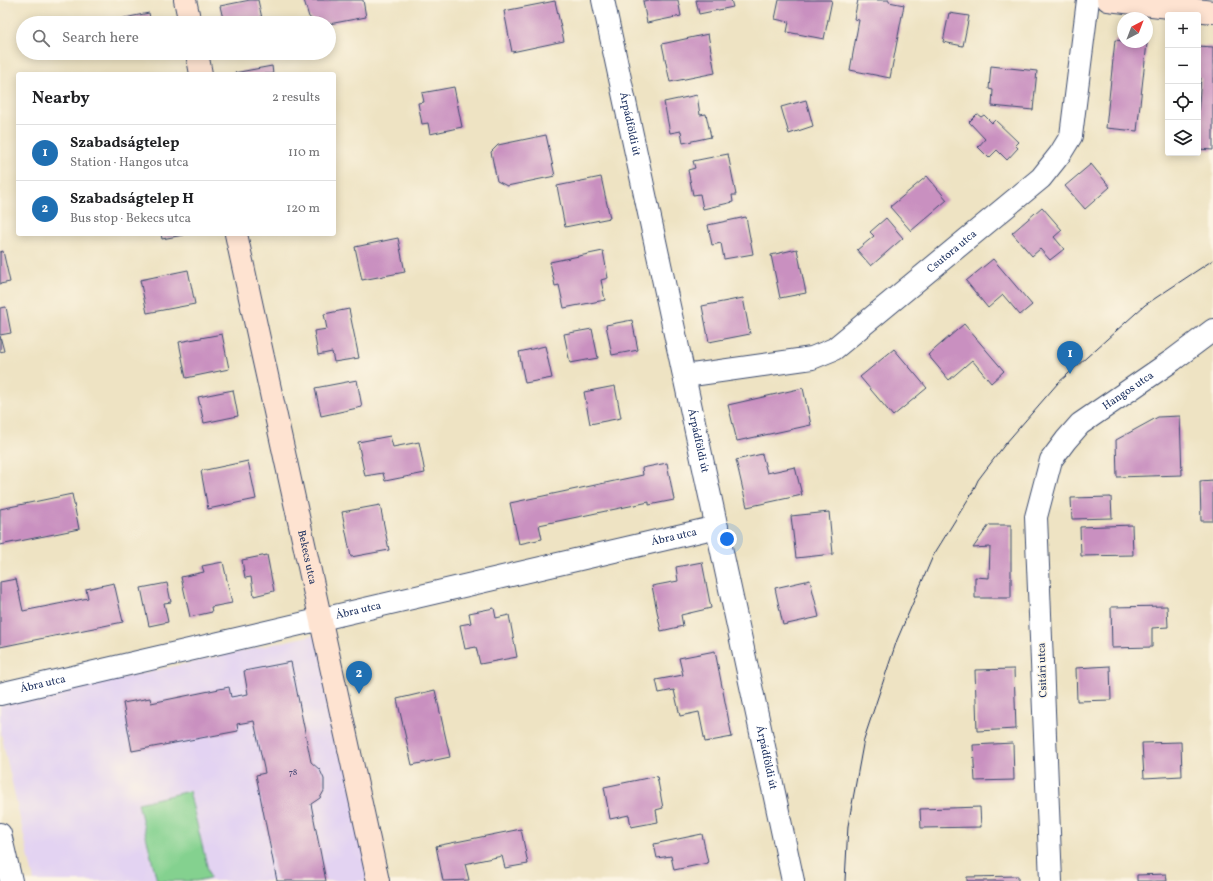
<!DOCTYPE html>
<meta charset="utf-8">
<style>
:root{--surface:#fff;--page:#f2f2f2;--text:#202124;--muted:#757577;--line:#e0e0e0;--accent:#1f6fb2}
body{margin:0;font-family:Vollkorn,serif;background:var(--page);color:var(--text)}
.controls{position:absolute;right:12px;top:12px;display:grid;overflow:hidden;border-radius:4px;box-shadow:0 2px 10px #0003}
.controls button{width:36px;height:36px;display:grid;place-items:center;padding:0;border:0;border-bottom:1px solid var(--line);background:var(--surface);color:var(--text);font:20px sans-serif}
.compass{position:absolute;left:1117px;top:12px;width:36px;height:36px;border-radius:50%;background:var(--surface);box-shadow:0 2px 10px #0003;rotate:42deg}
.you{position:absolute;left:727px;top:539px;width:14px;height:14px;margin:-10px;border:3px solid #fff;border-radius:50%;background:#1a73e8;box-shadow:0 0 0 6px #1a73e833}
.badge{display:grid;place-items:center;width:26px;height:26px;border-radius:50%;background:var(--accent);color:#fff;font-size:13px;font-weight:700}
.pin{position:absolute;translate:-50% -33px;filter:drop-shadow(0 1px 2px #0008)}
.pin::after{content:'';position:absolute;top:21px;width:14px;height:12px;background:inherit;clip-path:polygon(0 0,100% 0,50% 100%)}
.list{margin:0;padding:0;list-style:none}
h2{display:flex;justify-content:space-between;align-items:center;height:52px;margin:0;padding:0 16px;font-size:17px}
h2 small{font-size:13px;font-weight:400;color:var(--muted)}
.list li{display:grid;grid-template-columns:26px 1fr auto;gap:12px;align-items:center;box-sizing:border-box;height:56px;padding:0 16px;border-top:1px solid var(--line)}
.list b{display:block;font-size:15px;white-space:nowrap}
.list p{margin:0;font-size:13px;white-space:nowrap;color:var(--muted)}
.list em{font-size:13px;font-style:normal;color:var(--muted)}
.icon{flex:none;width:22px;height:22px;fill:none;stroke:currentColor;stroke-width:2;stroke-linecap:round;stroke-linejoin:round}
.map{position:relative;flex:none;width:1213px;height:881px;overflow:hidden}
.search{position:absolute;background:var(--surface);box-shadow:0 2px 10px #0003;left:16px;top:16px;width:320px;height:44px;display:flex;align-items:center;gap:10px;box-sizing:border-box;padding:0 14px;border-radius:22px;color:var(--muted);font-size:15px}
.panel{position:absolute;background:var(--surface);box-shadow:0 2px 10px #0003;left:16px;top:72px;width:320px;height:164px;border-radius:4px}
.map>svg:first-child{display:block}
</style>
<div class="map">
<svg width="1213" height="881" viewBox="0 0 1213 881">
<rect width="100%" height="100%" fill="#fcf5e5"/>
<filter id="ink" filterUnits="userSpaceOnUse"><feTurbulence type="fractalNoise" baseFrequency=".025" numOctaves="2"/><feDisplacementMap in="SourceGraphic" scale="8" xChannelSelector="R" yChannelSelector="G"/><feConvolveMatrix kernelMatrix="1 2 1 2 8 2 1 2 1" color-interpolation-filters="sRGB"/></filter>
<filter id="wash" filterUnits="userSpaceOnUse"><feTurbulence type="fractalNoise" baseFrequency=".012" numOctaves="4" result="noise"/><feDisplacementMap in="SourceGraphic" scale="16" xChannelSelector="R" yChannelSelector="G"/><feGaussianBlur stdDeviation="0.9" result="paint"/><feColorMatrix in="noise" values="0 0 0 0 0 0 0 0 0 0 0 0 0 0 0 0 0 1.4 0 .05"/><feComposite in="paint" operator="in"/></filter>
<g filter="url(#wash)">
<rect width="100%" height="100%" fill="#eee3c3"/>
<path fill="#e3d3f2" d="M318,634L373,881H34L0,729V705Z"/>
<path fill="#84d18f" stroke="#508076" d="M189,791L210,878L196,881H157L138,803Z"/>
<g id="blocks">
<path fill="#c990c0" d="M250,0H258L263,23H224L220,6Z
M304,0H363L366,17L329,24V23H317L309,17Z
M649,0H678L681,16L647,23L643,1Z
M696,0H731L733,7L699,14Z
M779,0H832L824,39L787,32L789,22L775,19Z
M858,0H889V2L904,5L890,78L850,70L859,20L854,19Z
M555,1L564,41L512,52L504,11Z
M149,13L151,23H104V22Z
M949,13L969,16L963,46L943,42Z
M708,34L715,73L670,82L662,44Z
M1115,40L1123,41V42L1147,43L1137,131L1106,128Z
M1198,46L1213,47V150L1198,149V115L1201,78H1198Z
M272,66L273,74H234V73Z
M991,66L1037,71L1033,110L992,106L993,90L989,89Z
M454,87L462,127L430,134L428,123L422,124L418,103L424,102L422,93Z
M697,95L700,115L706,114L711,137L683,143L681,131L670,133L664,102Z
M806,100L813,126L789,134L781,107Z
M977,114L981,117L984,115L992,123L995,120L1018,142L1015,145L1018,148L1007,160L997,150L989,158L978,147L985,139L969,122Z
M546,135L555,176L507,186L497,181L491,152L498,145Z
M728,154L736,195H732L733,202L703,209L700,194L693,195L688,170L695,168L693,161Z
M1091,164L1110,187L1085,209L1065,186Z
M927,176L947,200L911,231L890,207Z
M601,177L610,218L565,227L557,186Z
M1042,207L1062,230L1054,237L1064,249L1050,260L1040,249L1032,256L1012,233Z
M746,217L753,254L724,259L721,243L712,245L708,225Z
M886,218L903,238L871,266L857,250L874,236L870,232Z
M161,234H183V235L162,239Z
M398,238L405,272L362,280L355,247Z
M797,249L806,293L780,298L771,255Z
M3,251L10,282L0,284V252Z
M603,251L608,278L601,280L605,300L564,308L559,285L555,286L550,262Z
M993,259L1032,305L1020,315L1003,295L988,308L966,281Z
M188,270L195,304L147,313L140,280Z
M743,298L750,334L709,342L702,306Z
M6,307L11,333L0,335V308Z
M349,309L359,358L334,362L332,352L318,355L314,331L327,329L324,314Z
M632,320L638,350L612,355L606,325Z
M964,324L1004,371L991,383L972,360L949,380L928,355Z
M592,329L598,358L570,363L564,334Z
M222,334L229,369L186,378L179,342Z
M0,336L4,351L0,352Z
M545,346L552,378L525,383L519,352Z
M894,349L927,388L893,416L860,377Z
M357,380L362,407L321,416L315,388Z
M615,386L621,418L590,424L584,392Z
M803,388L811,425L737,441L728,405Z
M233,390L238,416L204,423L198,397Z
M1180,416L1182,475L1117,477L1116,440L1158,417Z
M390,436L393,447L419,442L425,473L385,481L383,473L365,476L358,442Z
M762,454L767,473L795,467L802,495L747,507L736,460Z
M248,461L256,499L208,509L201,471Z
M667,463L674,500L649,505V502L539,525L542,539L519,544L510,503L643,475L642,468Z
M1213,480V521H1201L1200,481Z
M72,494L79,529L0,545V509Z
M1111,497L1112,518L1072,519L1071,498Z
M380,505L389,550L351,557L342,512Z
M829,512L833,554L796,558L791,516Z
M989,525H1011V598H975V577L989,578L990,547L973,548Z
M1132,525L1133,555L1081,556L1080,527Z
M267,555L274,591L254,596L251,577L245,578L242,560Z
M223,562L232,603L211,607L212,612L190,617L181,577L204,572L202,566Z
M702,562L711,608L681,615L683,626L661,631L652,586L678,581L676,567Z
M16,579L23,611L88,598L86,589L114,583L123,622L0,647V582Z
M810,580L819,617L783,625L775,588Z
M167,583L171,602L164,603L168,622L149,626L141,588Z
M1167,606L1168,627L1152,628V647L1112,648L1111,607Z
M494,608L496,618L509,615L517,657L480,664L476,647L465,649L460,625L471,623L469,613Z
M715,651L732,737L705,742L699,712L680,716L674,690L659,693L656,680L683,675L679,658Z
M291,662L311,762L320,770L324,779V791L320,798L311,804L326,881H277L256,775L265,773L254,721L237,724L238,731L132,751L123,703L150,698L151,703L229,687L231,697L248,694L244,671Z
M1110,666L1111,700L1077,701L1076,668Z
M1014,669L1016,729L977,731L975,670Z
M435,690L450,757L412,765L397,699Z
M1181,742L1182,776L1144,778L1142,743Z
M1013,743L1014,780L975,781L973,745Z
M657,776L663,808L656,810L658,822L631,827L629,815L610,819L604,787Z
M980,807L981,827L921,828L920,809Z
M521,829L528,864L505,868L502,856L478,861L465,864L469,880L443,881L436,846Z
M702,834L708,863L674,870L671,856L657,858L654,844Z
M1166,874L1167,881H1137V875Z
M1018,876V881H967V877Z"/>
</g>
</g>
<g filter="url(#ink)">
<use href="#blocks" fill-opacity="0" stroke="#3b4a6d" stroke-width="1"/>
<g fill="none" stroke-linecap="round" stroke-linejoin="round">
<g stroke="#3b4a6d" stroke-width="24">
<g id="street">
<path id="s1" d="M603,0L793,881"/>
<path id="s2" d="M685,376L812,358L834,349L1041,178L1060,154L1071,136L1088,0"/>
<path id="s3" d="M0,694L717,527"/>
<path d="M0,834L11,881"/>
<path id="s4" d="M1051,881L1036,517L1051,460L1066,440L1080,424L1173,360L1213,330"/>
</g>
</g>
<g stroke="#3b4a6d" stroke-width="24">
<g id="secondary">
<path d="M185,0L190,23"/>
<path d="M1108,0L1213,12"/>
<path d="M197,53L201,74"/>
<path id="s5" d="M236,234L378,881"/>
</g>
</g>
<use href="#street" stroke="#fff" stroke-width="22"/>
<use href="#secondary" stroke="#fee3d1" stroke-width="22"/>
<path stroke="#1b2f5e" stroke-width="1" d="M845,881L848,826L864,739L897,640L933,556L972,493L978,480L1006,443L1058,383L1145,305L1213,260"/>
</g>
</g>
<g text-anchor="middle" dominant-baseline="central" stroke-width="3" stroke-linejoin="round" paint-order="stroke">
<g font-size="9" fill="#464776">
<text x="293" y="772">78</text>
</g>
<g font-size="11" fill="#1b2f5e" stroke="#fcf5e5">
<text stroke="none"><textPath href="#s1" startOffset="127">Árpádföldi út</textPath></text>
<text stroke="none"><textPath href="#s2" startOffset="305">Csutora utca</textPath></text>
<text stroke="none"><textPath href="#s4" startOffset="528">Hangos utca</textPath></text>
<text stroke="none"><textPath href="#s1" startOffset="451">Árpádföldi út</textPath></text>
<text stroke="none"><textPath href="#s3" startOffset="692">Ábra utca</textPath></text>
<text stroke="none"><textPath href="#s5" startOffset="331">Bekecs utca</textPath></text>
<text stroke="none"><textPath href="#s3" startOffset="368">Ábra utca</textPath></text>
<text transform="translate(1043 670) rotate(-92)">Csitári utca</text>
<text stroke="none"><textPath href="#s3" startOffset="44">Ábra utca</textPath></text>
<text stroke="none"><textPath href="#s1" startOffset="775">Árpádföldi út</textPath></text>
</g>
</g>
</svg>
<div class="controls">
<button>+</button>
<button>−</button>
<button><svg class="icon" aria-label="locate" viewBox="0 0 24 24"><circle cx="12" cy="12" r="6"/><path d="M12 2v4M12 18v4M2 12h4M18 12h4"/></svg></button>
<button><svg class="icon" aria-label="layers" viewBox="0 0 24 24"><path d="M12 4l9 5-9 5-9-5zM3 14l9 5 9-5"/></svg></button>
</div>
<svg class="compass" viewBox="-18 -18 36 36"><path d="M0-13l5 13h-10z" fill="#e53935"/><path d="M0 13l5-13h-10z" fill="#757577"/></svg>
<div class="you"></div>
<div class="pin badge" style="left:1070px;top:374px">1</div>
<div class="pin badge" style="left:359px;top:694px">2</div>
<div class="search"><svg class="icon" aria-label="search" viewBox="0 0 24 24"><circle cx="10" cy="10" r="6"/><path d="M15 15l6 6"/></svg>Search here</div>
<section class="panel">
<h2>Nearby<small>2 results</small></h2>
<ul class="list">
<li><span class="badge">1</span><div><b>Szabadságtelep</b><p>Station · Hangos utca</p></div><em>110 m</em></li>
<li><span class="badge">2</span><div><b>Szabadságtelep H</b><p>Bus stop · Bekecs utca</p></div><em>120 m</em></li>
</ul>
</section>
</div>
